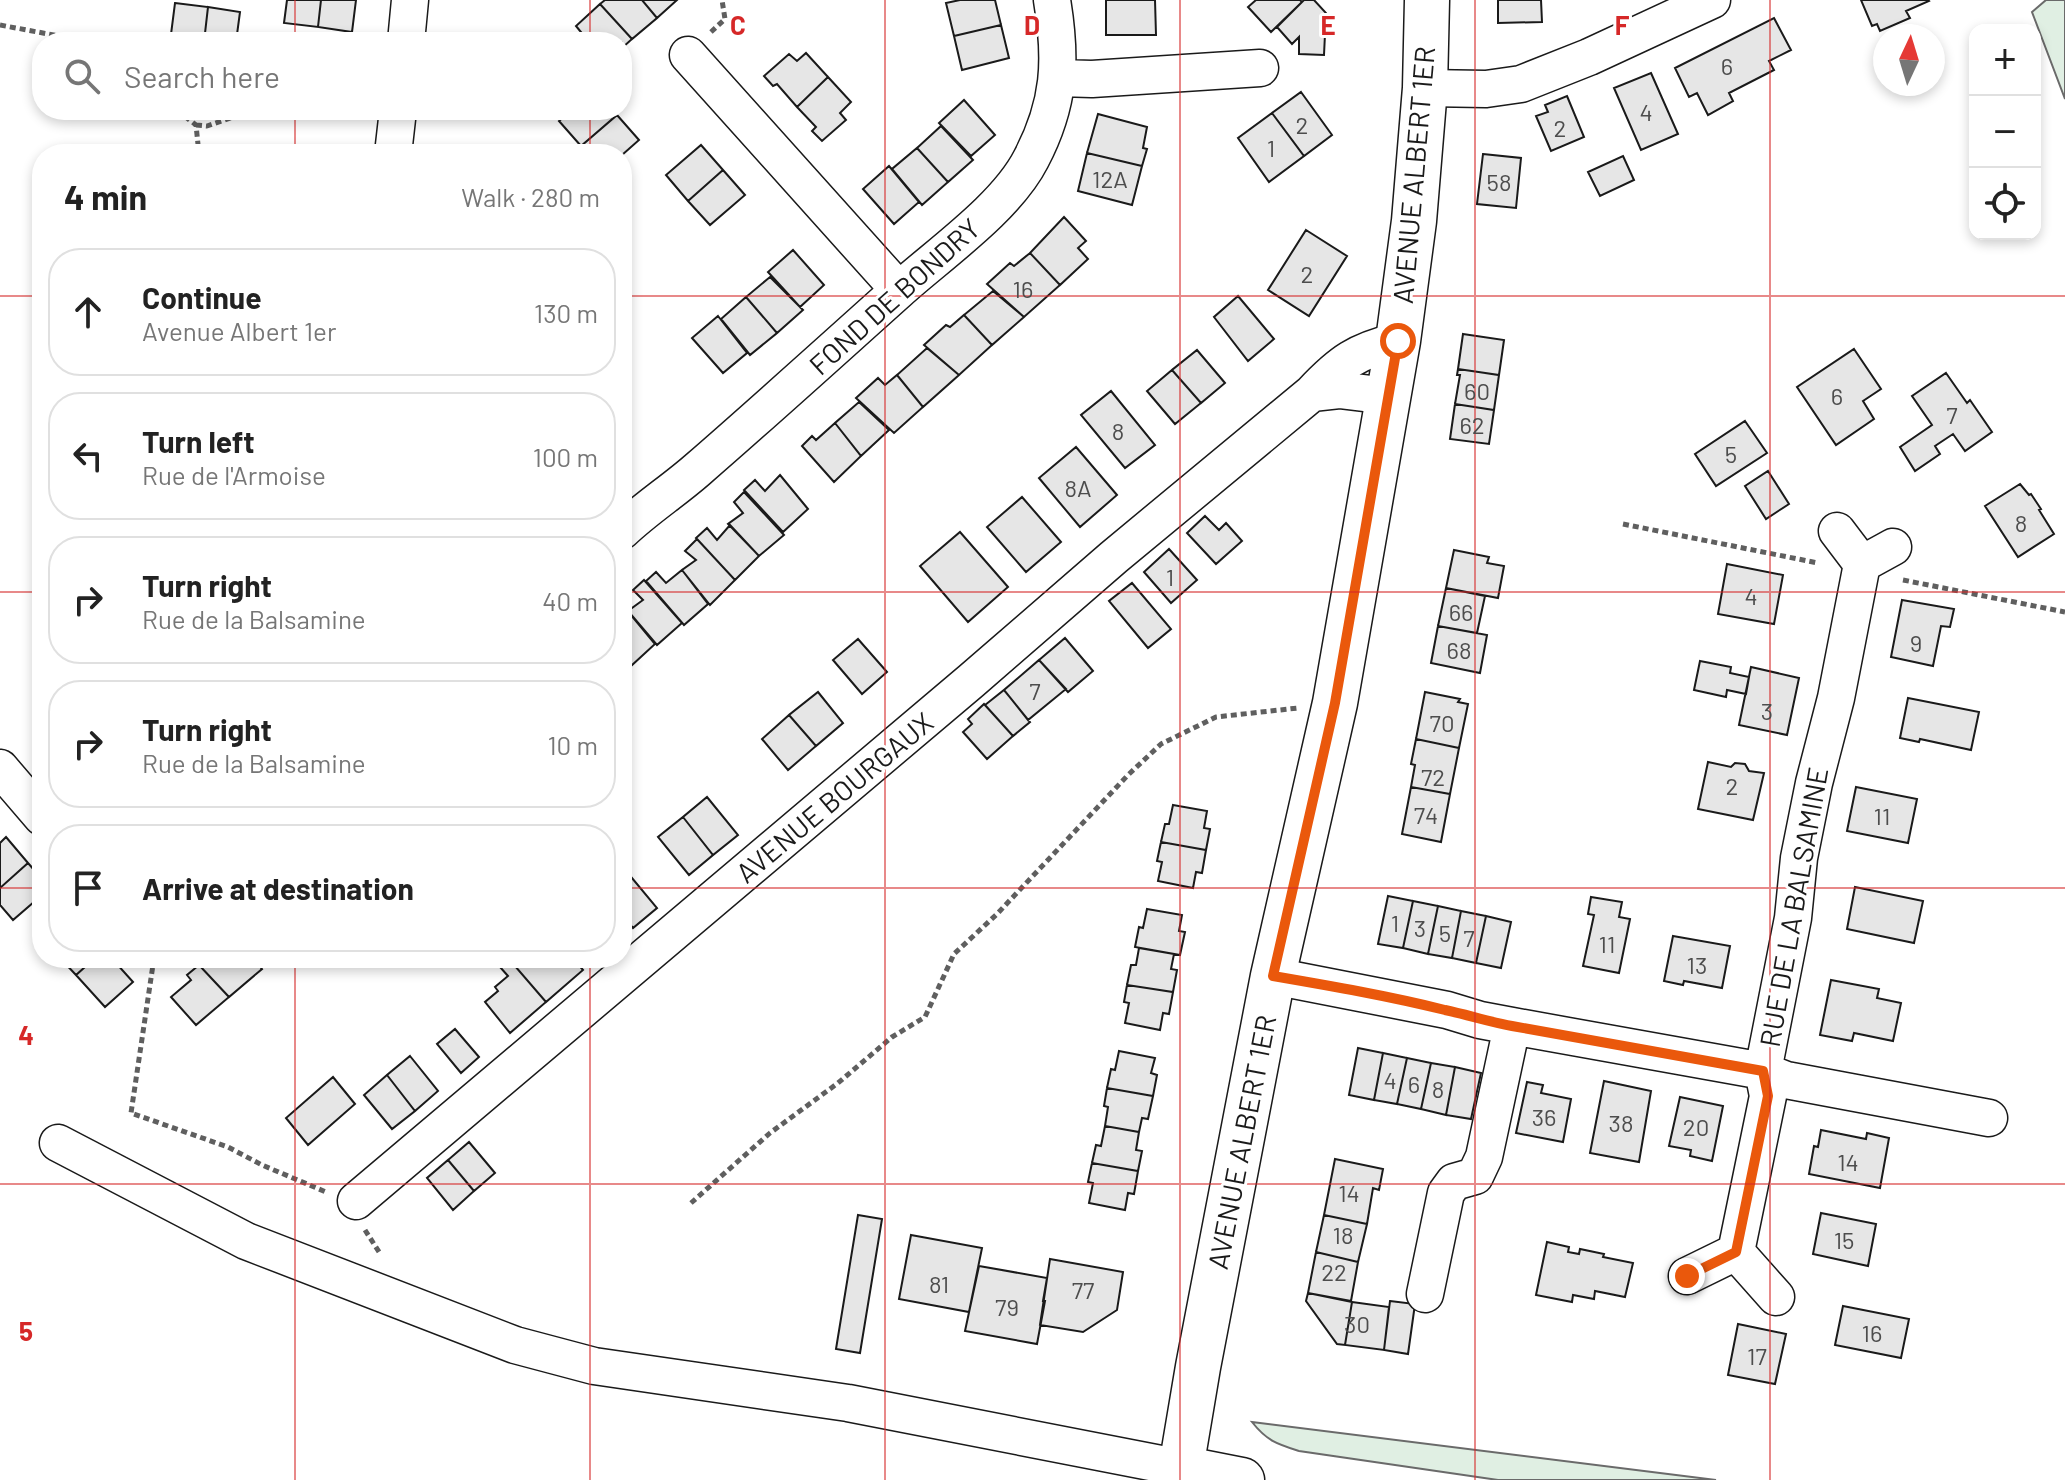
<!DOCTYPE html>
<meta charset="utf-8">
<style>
:root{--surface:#fff;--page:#f6f6f6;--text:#222;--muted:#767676;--line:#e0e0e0}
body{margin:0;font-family:Barlow,sans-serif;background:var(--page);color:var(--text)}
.controls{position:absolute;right:24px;top:24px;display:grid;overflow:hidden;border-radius:16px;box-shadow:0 4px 12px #0003}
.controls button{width:72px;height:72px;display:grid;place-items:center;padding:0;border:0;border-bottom:2px solid var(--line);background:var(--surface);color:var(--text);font:40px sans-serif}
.compass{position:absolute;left:1873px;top:24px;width:72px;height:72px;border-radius:50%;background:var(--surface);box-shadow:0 4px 12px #0003;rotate:4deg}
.stop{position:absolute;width:24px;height:24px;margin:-18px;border:6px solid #ea580c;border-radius:50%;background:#fff}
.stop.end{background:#ea580c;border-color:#fff;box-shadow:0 2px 8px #0008}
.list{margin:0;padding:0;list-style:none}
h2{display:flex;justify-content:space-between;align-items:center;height:104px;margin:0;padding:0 32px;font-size:34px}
h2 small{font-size:26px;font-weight:400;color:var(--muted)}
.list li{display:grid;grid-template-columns:52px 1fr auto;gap:24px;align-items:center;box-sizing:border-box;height:128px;margin:0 16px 16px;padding:0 16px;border:2px solid var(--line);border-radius:32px}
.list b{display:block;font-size:30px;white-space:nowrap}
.list p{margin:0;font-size:26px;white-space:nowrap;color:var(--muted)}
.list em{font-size:26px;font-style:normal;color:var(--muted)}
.icon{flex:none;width:44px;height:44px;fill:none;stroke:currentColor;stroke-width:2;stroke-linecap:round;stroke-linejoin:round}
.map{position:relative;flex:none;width:2065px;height:1480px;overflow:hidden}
.search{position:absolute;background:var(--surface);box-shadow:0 4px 12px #0003;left:32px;top:32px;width:600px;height:88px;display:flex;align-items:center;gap:20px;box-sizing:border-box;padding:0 28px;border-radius:32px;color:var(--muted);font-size:30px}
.panel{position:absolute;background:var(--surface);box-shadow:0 4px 12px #0003;left:32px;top:144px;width:600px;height:824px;border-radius:32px}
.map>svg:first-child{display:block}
</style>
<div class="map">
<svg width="2065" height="1480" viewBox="0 0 2065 1480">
<rect width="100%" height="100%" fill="#fff"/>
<path fill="#e0efe3" stroke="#6a6a6a" stroke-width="2" d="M2046,0H2065V99L2032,12Z
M1252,1422L1716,1480H1498L1299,1451C1277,1444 1267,1441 1252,1422Z"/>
<path fill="#e6e6e6" stroke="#1a1a1a" stroke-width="2" d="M287,0H321L318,27L284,23Z
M321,0H356L352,32L318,27Z
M605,0H642L657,18L632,39L600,4Z
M642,0H677L657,18Z
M960,0H995L1001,25L954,36L946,3Z
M1106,0H1155L1156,35H1106Z
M1256,0H1300L1302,2L1271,32L1248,7Z
M1304,0H1314L1326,13L1324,55L1299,54V37L1292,44L1277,27Z
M1498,0H1541L1542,22L1498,23Z
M1861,0H1928L1929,1L1906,11L1910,18L1880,31L1877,24L1872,26Z
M175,3L208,7L204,42H170Z
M600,4L632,39L622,48V42H589L576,26Z
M208,7L240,12L236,42H204Z
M1774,18L1791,50L1769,61L1774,70L1729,93L1733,101L1708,115L1697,93L1689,97L1675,68Z
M1001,25L1009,58L962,70L954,36Z
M806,53L828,77L797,107L777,84L773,86L764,76L789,54L797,61Z
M1651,73L1678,134L1641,150L1614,88Z
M828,77L851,102L840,113L846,120L822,141L812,131L816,127L797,107Z
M1301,92L1332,135L1304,156L1272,113Z
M1567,96L1584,137L1551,151L1536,116L1548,112L1545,105Z
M964,100L995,135L971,156L939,123Z
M572,110H613L617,115L581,146L559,121Z
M1272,113L1304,156L1269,182L1238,138Z
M1098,114L1147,127L1143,148L1147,149L1142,166L1087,153Z
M617,115L639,140L622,155L588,154L581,146Z
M941,126L973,160L948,182L917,148Z
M701,145L723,170L688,201L666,175Z
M917,148L948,182L922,205L892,169Z
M1087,153L1142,166L1132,205L1078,191Z
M1483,154L1521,158L1516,208L1477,204Z
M1623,156L1634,180L1600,196L1588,172Z
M889,166L919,202L894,224L863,189Z
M723,170L745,195L710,225L688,201Z
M1064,217L1086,241L1078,248L1088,259L1060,285L1030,253Z
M1306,230L1347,256L1309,316L1268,290Z
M793,250L824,285L800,307L768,272Z
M1030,253L1060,285L1024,317L987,284L1010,263L1014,266Z
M770,277L803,310L777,333L746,297Z
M993,291L1024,317L992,345L964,315Z
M1238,296L1274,339L1248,361L1214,317Z
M746,297L777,333L750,355L721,319Z
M964,315L992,345L959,375L924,345L946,325L950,327Z
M718,316L747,353L723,373L692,338Z
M1463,334L1504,340L1499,375L1458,369Z
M927,348L959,375L923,407L897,375Z
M1854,349L1881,389L1863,401L1874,419L1836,445L1797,387Z
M1197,350L1225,383L1201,403L1172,370Z
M1458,369L1499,375L1494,410L1455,404L1460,375H1457Z
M1172,370L1201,403L1175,424L1147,391Z
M1946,373L1967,403L1970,400L1992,432L1965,451L1953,434L1935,446L1940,454L1915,471L1900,447L1932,425L1912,396Z
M897,375L923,407L894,433L856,398L878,378L885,385Z
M1111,391L1155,445L1125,468L1081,415Z
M859,402L889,430L861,456L835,423Z
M1455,404L1494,410L1489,444L1450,439Z
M1745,421L1767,453L1716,486L1695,454Z
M835,423L861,456L834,482L802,446L812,436L816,440Z
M1076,447L1117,495L1080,527L1039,478Z
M1768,471L1789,504L1766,519L1745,486Z
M780,475L808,509L783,532L744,490L755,480L765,491Z
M2020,484L2029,495L2031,494L2041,509L2039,510L2054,534L2018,557L1985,506Z
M744,492L784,535L759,556L728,524L743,513L734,502Z
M1022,497L1061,542L1026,572L987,527Z
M1205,516L1219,530L1226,523L1242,541L1216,564L1187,533Z
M730,525L759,556L735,580L696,538L707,528L717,540Z
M960,532L1008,587L968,622L920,566Z
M697,539L735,580L710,605L682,570L696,560L685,551Z
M1169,549L1197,580L1171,603L1144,572Z
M1454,550L1489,557L1487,563L1504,566L1498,598L1446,588Z
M1727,564L1783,575L1774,624L1718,614Z
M682,570L708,604L684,625L646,581L656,572L666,583Z
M644,580L682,623L657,645L628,611L643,600L633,590Z
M1132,583L1171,629L1148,648L1109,601Z
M1446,588L1485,596L1477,633L1438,626Z
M1902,600L1954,609L1950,627L1941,626L1933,666L1891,657Z
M626,609L655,644L631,666L622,656V614Z
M1438,626L1487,635L1480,673L1431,663Z
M1065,638L1093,671L1068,692L1039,660Z
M858,639L887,672L862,694L833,660Z
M1039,660L1066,689L1028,720L1004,690Z
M1700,661L1731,667L1730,673L1749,677L1746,694L1727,690L1726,697L1694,690Z
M1751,667L1799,678L1787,735L1739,725Z
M1004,690L1030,722L1013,736L985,705Z
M818,692L843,723L816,746L789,715Z
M1425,692L1460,699L1458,702L1468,704L1459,748L1416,739Z
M1908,698L1979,712L1971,750L1920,739L1919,742L1900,738Z
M984,704L1013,736L987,759L963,732L972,724L968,719Z
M789,715L816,746L788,770L762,739Z
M1416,739L1459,748L1450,794L1411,787L1415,765L1411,764Z
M1708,762L1731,767L1735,763L1745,764L1749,771L1764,773L1753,820L1698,809Z
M1411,787L1450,794L1441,842L1402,834Z
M1856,787L1917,799L1908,843L1847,831Z
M707,797L738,835L713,855L683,817Z
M1173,805L1207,811L1204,828L1210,829L1206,850L1161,842L1165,824H1169Z
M683,817L713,855L689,875L658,837Z
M6,837L28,863L0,888V843Z
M1161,842L1206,850L1202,873L1196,872L1193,888L1158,881L1162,862L1157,861Z
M28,863L42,879V895L13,920L0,905V888Z
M622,866L657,908L633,928L622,915Z
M1855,887L1923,901L1914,943L1847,929Z
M1388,896L1413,901L1403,948L1378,944Z
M1591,897L1622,902L1619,917L1630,919L1619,973L1583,966L1594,915L1588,914Z
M1413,901L1438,906L1428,954L1403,948Z
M1438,906L1461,911L1452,958L1428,954Z
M1147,909L1182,915L1179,931L1185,932L1180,955L1135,947L1139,927L1143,928Z
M1461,911L1486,916L1476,963L1452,958Z
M1486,916L1511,922L1501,968L1476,963Z
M1673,936L1730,946L1722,988L1684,981L1683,985L1664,981Z
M1139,948L1174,954L1171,969L1177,970L1173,992L1127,985L1131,965H1136Z
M60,958H95L76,975Z
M95,958H118L115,962L133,982L105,1007L76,975Z
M207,958H253L262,969L229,997L199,965Z
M492,958H508L546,1002L510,1033L485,1002L498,991L495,987L508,976Z
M508,958L528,960L530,958H573L583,970L546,1002Z
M199,965L229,997L196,1025L171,997L191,980L187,975Z
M1831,980L1879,989L1877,998L1901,1003L1893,1041L1854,1033L1852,1041L1820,1035Z
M1127,985L1173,992L1169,1014L1163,1013L1160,1030L1125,1023L1129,1003L1124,1002Z
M455,1029L479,1057L461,1073L437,1044Z
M1358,1048L1383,1053L1374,1100L1349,1095Z
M1119,1051L1155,1058L1151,1073L1157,1075L1153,1096L1107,1088L1111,1069L1115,1070Z
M1383,1053L1407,1058L1397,1104L1374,1100Z
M410,1056L438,1091L415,1111L387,1075Z
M1407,1058L1431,1063L1421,1109L1397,1104Z
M1431,1063L1455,1067L1446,1115L1421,1109Z
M1455,1067L1481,1073L1471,1119L1446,1115Z
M387,1075L415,1111L392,1129L364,1095Z
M333,1077L355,1104L308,1145L286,1118Z
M1604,1081L1651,1091L1639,1162L1590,1153Z
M1527,1082L1543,1085L1541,1093L1571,1099L1563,1142L1516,1133Z
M1107,1088L1153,1096L1148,1119L1142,1118L1139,1132L1105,1126L1108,1107L1104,1106Z
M1680,1097L1723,1106L1712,1161L1690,1156L1691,1150L1669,1146Z
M1105,1126L1139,1132L1136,1150L1142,1151L1138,1171L1092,1163L1096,1145L1101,1146Z
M1821,1130L1866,1139L1867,1133L1889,1138L1880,1188L1809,1174L1814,1146L1818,1147Z
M469,1142L495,1173L474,1191L448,1160Z
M1335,1159L1383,1169L1379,1190L1373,1188L1367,1224L1324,1215Z
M448,1160L474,1191L453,1210L427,1178Z
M1092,1163L1138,1171L1134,1194L1128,1193L1125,1210L1089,1203L1093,1183L1088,1182Z
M1821,1213L1876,1224L1868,1266L1813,1254Z
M858,1215L882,1219L860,1353L836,1349Z
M1324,1215L1367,1224L1358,1262L1316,1252Z
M911,1235L982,1248L969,1312L899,1299Z
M1547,1242L1569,1247L1568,1252L1579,1254L1580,1249L1604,1254L1603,1257L1633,1263L1625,1297L1595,1291L1594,1299L1573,1295L1572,1302L1536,1295Z
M1316,1252L1358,1262L1351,1301L1308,1293Z
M1050,1259L1123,1272L1117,1310L1083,1332L1040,1325Z
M979,1266L1047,1278L1043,1301H1045L1037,1344L965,1331Z
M1308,1293L1352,1302L1345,1345L1337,1344L1306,1301Z
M1390,1301L1415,1304L1408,1354L1384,1350Z
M1352,1302L1389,1307L1384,1350L1345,1345Z
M1843,1306L1909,1319L1901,1358L1835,1345Z
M1738,1324L1786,1334L1775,1384L1728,1375Z"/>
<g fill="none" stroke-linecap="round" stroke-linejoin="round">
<g stroke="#1a1a1a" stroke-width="39">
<path id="minor" d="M406,42L410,0
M688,55L899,290
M1058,78L1092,79L1260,68
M1425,88L1486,89L1521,84L1589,57L1712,0
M393,154L398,110
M1312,393L1339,390L1388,396
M622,531C645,509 673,491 697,470C765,411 831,351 898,291C939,254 1006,208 1031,159C1060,104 1062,60 1052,0
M1862,564L1893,547
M0,768L42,817
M1273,976L1447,1010L1480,1020L1512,1026L1763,1071L1786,1080L1989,1118
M58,1143L246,1241L515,1345L594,1366L848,1403L1181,1468L1178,1480
M356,1201L971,681L1114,557L1312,393C1341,362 1357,351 1398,341
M1736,1252L1776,1297
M1687,1276L1736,1252L1768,1096L1763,1071L1793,918L1799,858L1814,783L1836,698L1862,564L1837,531
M1425,1294L1446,1193L1454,1182L1475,1176L1484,1157L1512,1026"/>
</g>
<g stroke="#1a1a1a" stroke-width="47">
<path id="major" d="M1242,1480L1181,1468L1198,1367L1273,976L1335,703L1398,341L1414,221L1425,88L1427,0"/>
</g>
<path stroke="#5f5f5f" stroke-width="5" stroke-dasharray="6 4" stroke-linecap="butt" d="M0,25L59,36L73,42
M711,32L725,19L722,0
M177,110L196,125L199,154
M196,125L207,126L254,110
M1623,524L1818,563
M1903,580L2065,612
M154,958L131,1113L228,1147L262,1165L326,1192
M691,1203L770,1133L838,1083L892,1037L925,1017L954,954L997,914L1128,775L1161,744L1216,717L1298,708
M365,1230L381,1255"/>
<use href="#minor" stroke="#fff" stroke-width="36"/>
<use href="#major" stroke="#fff" stroke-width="44"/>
</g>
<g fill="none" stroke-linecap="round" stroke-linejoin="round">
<path stroke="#ea580c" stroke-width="10" d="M1398,341L1335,703L1273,976C1331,986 1389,996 1445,1010C1468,1015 1490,1022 1512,1026L1763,1071L1768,1096L1736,1252L1687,1276"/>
</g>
<path fill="none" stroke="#d62828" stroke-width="2" stroke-opacity="0.55" d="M295,0V42M590,0V42M885,0V1480M1180,0V1480M1475,0V1480M1770,0V1480M295,110V154M590,110V154M0,296H42M622,296H2065M0,592H42M622,592H2065M0,888H42M622,888H2065M295,958V1480M590,958V1480M0,1184H2065"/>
<g text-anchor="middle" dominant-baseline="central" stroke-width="6" stroke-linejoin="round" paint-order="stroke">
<g font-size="24" fill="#4d4d4d">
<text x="1727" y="65">6</text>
<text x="1646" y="111">4</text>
<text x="1302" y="124">2</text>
<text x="1560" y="127">2</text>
<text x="1271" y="147">1</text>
<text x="1110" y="178">12A</text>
<text x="1499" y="181">58</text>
<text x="1307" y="273">2</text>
<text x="1023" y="288">16</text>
<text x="1477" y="390">60</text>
<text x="1837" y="395">6</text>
<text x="1952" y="414">7</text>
<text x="1472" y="424">62</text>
<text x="1118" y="430">8</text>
<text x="1731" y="453">5</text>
<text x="1078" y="487">8A</text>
<text x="2021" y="522">8</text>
<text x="1170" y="576">1</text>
<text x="1751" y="595">4</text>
<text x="1461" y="611">66</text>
<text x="1916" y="642">9</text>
<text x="1459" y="649">68</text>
<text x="1035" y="690">7</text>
<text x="1767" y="710">3</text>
<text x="1442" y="722">70</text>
<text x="1433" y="776">72</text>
<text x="1732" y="785">2</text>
<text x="1426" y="814">74</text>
<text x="1882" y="815">11</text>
<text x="1395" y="922">1</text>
<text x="1420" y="927">3</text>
<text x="1445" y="932">5</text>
<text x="1469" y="937">7</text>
<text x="1607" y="943">11</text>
<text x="1697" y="964">13</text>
<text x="1390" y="1079">4</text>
<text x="1414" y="1083">6</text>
<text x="1438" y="1088">8</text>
<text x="1544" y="1116">36</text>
<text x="1621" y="1122">38</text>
<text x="1696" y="1126">20</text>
<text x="1848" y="1161">14</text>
<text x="1349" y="1192">14</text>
<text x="1343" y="1234">18</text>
<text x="1844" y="1239">15</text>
<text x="1334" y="1271">22</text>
<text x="939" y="1283">81</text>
<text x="1083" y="1289">77</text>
<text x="1007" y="1306">79</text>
<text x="1357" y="1323">30</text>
<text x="1872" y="1332">16</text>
<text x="1757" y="1355">17</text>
</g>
<g font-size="28" fill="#1a1a1a" stroke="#fff">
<text transform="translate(1413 175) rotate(-85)">AVENUE ALBERT 1ER</text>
<text transform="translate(894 296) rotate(-42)">FOND DE BONDRY</text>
<text transform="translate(834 797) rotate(-40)">AVENUE BOURGAUX</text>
<text transform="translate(1793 907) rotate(-80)">RUE DE LA BALSAMINE</text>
<text transform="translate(1241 1142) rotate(-79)">AVENUE ALBERT 1ER</text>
</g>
</g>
<g font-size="26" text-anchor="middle" font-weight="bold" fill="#d62828" stroke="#fff" stroke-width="6" stroke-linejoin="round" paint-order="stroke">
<text x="738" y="35">C</text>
<text x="1032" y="35">D</text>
<text x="1328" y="35">E</text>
<text x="1622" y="35">F</text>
<text x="26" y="1045">4</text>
<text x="26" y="1341">5</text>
</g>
</svg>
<div class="controls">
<button>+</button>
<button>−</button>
<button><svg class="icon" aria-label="locate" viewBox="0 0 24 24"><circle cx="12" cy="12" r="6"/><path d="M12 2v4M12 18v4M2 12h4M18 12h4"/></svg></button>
</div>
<svg class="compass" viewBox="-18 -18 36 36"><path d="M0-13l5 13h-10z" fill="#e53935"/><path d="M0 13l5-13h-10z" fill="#767676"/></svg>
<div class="stop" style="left:1398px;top:341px"></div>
<div class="stop end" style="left:1687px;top:1276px"></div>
<div class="search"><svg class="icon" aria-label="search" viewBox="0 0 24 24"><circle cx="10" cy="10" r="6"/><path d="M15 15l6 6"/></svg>Search here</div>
<section class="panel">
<h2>4 min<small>Walk · 280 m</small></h2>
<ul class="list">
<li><svg class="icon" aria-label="ahead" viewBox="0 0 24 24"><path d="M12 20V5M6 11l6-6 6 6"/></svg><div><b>Continue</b><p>Avenue Albert 1er</p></div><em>130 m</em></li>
<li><svg class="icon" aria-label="left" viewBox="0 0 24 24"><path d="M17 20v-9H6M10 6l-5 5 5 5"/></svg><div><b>Turn left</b><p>Rue de l'Armoise</p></div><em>100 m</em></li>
<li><svg class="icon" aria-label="right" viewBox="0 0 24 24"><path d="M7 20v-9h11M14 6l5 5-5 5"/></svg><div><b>Turn right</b><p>Rue de la Balsamine</p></div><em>40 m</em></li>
<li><svg class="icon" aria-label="right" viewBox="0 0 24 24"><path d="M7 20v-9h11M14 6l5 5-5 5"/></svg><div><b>Turn right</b><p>Rue de la Balsamine</p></div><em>10 m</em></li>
<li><svg class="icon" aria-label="arrive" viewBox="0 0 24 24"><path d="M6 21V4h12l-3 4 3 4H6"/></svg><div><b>Arrive at destination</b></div></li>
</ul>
</section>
</div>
